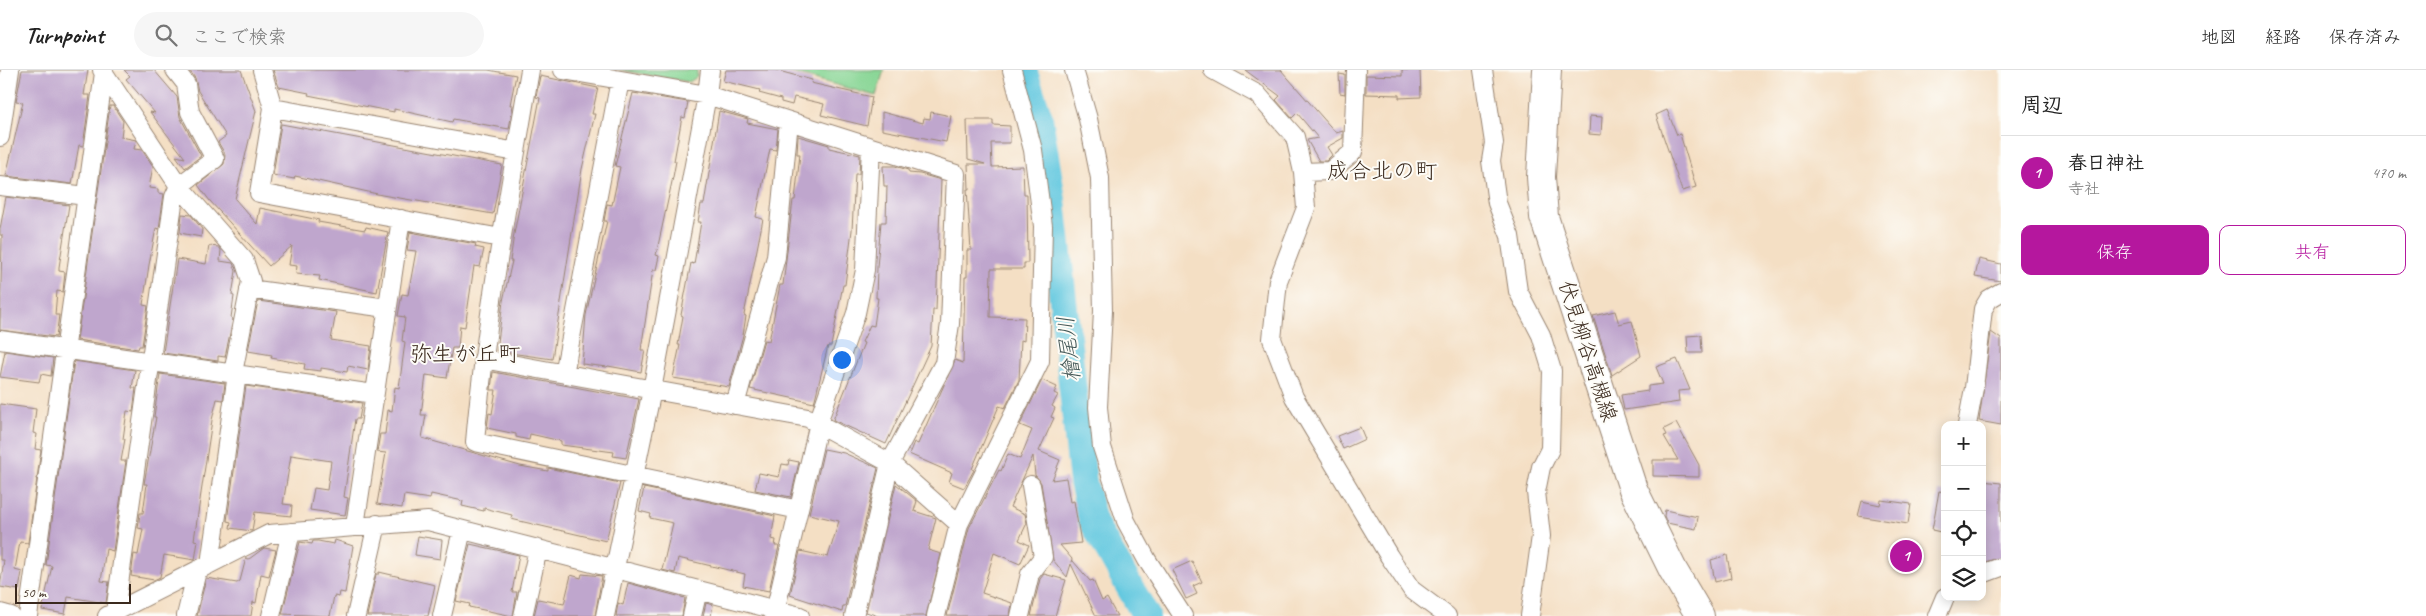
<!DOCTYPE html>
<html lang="ja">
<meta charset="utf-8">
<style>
:root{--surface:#fff;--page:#f6f6f6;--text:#222;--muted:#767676;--line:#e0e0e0;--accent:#b5179e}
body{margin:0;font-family:Caveat,"Klee One",sans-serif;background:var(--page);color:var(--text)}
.controls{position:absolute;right:15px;bottom:15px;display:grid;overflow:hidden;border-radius:10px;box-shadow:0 2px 12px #0003}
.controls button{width:45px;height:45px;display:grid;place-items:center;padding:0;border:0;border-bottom:1px solid var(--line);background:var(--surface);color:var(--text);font:25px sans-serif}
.scale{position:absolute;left:15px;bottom:12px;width:116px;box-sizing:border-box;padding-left:5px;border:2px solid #3b2a1e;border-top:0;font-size:14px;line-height:18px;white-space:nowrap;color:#3b2a1e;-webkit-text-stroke:4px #fdfcf7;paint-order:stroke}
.you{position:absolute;left:841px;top:289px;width:18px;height:18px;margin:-12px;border:4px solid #fff;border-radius:50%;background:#1a73e8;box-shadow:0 0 0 8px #1a73e833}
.badge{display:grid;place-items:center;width:32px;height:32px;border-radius:50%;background:var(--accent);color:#fff;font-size:16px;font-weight:700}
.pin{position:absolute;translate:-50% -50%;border:2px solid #fff;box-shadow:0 1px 5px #0006}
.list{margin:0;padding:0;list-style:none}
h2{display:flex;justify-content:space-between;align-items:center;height:65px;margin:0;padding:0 20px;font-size:21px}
h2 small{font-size:16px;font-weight:400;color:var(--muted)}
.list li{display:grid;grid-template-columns:32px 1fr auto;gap:15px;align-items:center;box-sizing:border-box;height:75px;padding:0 20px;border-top:1px solid var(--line)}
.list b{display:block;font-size:19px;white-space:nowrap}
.list p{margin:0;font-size:16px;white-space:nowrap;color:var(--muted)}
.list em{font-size:16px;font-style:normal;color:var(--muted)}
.actions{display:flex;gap:10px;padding:15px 20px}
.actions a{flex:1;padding:11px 0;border:1px solid var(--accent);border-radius:10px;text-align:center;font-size:18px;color:var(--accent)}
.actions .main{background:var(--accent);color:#fff}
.icon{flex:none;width:28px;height:28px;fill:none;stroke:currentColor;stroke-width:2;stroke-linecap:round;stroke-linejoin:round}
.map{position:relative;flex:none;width:2001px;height:546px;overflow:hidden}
header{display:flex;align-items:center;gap:30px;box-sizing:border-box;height:70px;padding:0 25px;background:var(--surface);border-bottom:1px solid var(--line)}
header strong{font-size:24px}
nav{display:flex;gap:28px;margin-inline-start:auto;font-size:18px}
.search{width:350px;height:45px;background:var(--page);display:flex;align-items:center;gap:12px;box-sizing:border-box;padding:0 18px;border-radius:28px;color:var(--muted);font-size:19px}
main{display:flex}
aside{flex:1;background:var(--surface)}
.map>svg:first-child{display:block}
</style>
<header>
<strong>Turnpoint</strong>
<div class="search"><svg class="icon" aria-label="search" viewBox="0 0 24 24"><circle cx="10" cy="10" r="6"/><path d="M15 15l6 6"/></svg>ここで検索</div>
<nav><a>地図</a><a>経路</a><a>保存済み</a></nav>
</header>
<main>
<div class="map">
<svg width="2001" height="546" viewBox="0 0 2001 546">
<rect width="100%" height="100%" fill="#fdfcf7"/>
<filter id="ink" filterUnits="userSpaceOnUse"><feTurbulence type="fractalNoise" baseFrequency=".02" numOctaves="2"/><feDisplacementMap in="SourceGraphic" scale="10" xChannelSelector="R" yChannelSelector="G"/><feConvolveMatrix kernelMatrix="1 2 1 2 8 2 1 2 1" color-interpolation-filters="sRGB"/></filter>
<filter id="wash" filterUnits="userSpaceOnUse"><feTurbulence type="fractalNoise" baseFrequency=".0096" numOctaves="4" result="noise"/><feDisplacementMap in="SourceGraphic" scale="20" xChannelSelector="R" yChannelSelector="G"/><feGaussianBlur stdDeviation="1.12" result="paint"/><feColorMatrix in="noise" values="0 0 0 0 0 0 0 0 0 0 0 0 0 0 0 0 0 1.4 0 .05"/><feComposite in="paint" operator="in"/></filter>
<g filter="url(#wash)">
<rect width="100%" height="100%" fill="#f4dfc4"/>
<path fill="#88d695" stroke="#62805a" d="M619,0H697V7L689,12Z
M782,0H884L876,26Z"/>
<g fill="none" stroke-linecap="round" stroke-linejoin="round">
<path stroke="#61c7df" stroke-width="28" d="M1023,0L1039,48L1052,130L1083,412L1093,452L1146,546"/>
</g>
<g id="blocks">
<path fill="#bfa6cd" d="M22,0H88L84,25H90L89,33L83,76L79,75L72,114L6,106L23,32L16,31Z
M124,0H154L177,27L180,47L201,86L185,98L176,86L185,88L150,42L155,43L126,9L130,6Z
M189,0H241L256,41L235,129L257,154L260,138L319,150L318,152L365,160L366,157L388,162L377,222L319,210L320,206L296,204L297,196L289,195L292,176L269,196L210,131L198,115L224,94L225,84L218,72L226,66L198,21L195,8Z
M273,0H488L516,5L510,35H513L509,59L453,49L452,52L394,39V42L308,25L309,23L279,17Z
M726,0H775L812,10L811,13L872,27L867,56L821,45L824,34L794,27L792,35L781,32V29L759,23L760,20L723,11Z
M1245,0H1281L1336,63L1343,61V68L1327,77L1332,85L1326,91H1319L1307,70L1318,68L1297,43L1292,48L1276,30L1280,26Z
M1402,0H1420L1421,27L1399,28V25L1366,24V5L1402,6Z
M1339,4L1345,5V24L1340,23Z
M540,6L598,18L592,44H595L582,99L552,289L497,281L503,231L512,191H510L514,164L540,28L536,27Z
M633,23L688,32L685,48L682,47L674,91H676L673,107L656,185L659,186L656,200H653L641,280H645L641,302L608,296L607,297L582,294L586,245L607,151H604L607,134L612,135L620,97L615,96Z
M110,36H113L123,51L121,67L136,70L134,79L142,80L153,96L149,118L158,119V123L164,124L159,159L156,158L149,195L143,235L148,236L142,276H139L138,279L77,270Z
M1667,40L1677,65L1680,64L1696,117L1682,121L1656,45Z
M719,41L748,49L747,53L778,59L776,80L770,79L756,147L763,149L744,245L746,246L743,265L729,317L673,308L680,275H678L683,246L681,245L691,193L694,194L701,152H698L701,134H704Z
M882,42L923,53L924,48L930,49L931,42L951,46L946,72L882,60Z
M1590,46L1602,47L1601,65L1589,64Z
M967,50H993V55L1010,56V73H991L992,97L1023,96L1024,124H1027L1028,193H1024V199H991L990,247L1025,248L1024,271L1021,270L1019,310L1005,338L999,336L972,399L974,400L964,418L949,412L952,403L909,384L914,372L918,374L955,290L963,293L965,207H967V180H971L967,119H969L968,94H985L968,89Z
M281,54L502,95L493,144L382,125L295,106L294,109L273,105Z
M798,66L829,75V78L860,85L859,104H855L852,160L845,215H843L831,276H828L814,333L750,319L764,270L769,271L780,215H783L793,130H795L800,84H797Z
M883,96H895L908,100L909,103L920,104L941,110L936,240H933L931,276L886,374L833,350L864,273L862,272L870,255L874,256L878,228H876L877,197L881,152H886L887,116H884Z
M6,127L69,135L59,197V201L65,202L63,222L57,221L55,245H59L56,267L0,260L2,165H0V159Z
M182,144L191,145L202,159L201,167L180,163Z
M410,162L476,174L475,177L484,179L480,197L474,196L465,257L460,256L458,278H452L447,308L426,305L421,345H426L422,368L520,396L548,401V398L620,413L606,471L511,449L512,445L484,438V441L462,436L463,431L431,424L430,429L404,425L402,438L377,434L386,383L377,382L380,364H385L388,340L392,341L395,317L399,318L405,272L402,271L405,247L398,246L402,224L408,225L416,181L407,180Z
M209,176L219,177L221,180L220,191L233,193L236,201L232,225L234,226L231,248L233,249L225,287L218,286V291L163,283L177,189L206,194Z
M1979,189L2001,194V211L1975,207Z
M258,231L336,242L331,270L371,276L368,300L348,296L347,302L321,298V301L304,299L305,294L271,288L272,285L248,281Z
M1615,241L1619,254L1632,251L1641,286L1612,305L1593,246Z
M1991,262L2001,269V355L1979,351Z
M1701,265L1702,283H1688L1687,266Z
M5,281L53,288L51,306L41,304L39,312L0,307Z
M1677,289L1690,320L1678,321L1679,332L1624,340L1621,325L1648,321V316L1663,314L1656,297Z
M74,291L135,300L132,318H136L133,342L127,341L123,369H125L121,391H126L113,481L106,479L101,511L109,512L106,533L68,527L65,544L42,540L52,496L46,495Z
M493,302L639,329L626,388L613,386L614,382L561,375V371L530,364L529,370L516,367V364L487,358L489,343L492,344L496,320H491Z
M160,304L225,313L223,330L217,329L212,350L194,470L198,471L195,490L164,485L160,507L154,510L131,506L134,484L138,485L143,459L138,458L140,443H143L147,414H144L156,347H154Z
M1042,310L1057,317L1054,323L1058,325L1052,336L1055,338L1051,347L1054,348L1039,381L1060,390L1052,410L1066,408L1070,432L1074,431L1081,473L1060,475L1072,489L1071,492L1073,491L1090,511L1093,510L1102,531L1107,528L1117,546H1096L1071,494L1067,507L1053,490L1041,413L1035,405L1033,386L1010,437L1025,444L1027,453L1019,470L1029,475L1020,494L994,483L982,523L1012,533L1010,546H947L969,458L999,400L1001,401L1008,384L1020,389L1032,360L1020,355Z
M246,316L362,333L359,349H355L344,427L348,428L345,445L310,440L314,418L327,420L331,391L291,385L283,434L292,435L291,446L255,442L252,461L230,458L231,452L227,451Z
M0,334L36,339L33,363L37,364L35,379L41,380L28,473L20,472L15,500L22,502L19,520L0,517L4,490H0Z
M1676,353L1699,395V407L1653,406V390H1678L1664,366L1667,365L1664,359Z
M1360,357L1365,369L1343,379L1337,366Z
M824,379L844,383L878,398L845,536H843L842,542L790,525L800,481L828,487L839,451L809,444Z
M789,390L799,392L791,427L755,420L759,403L779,407L782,394L788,395Z
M1982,411L2001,413V487L1982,493Z
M896,414L917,431L914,441L936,448L928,480L941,484L926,546H878L866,542Z
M644,418L775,446L771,469L776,470L775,476H779L769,521L743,516L745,504L678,488L675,503L662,500L673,453L650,448L651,444L639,441Z
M1939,421L1945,422V463L1932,460Z
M1881,430L1911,434L1908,454L1858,446L1862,431L1880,435Z
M1665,440L1698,447L1696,459L1667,453L1664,446Z
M418,466L442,470L440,489L415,485Z
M335,470L353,476L345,523L340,522L339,527L334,526L330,546L282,544L300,472L312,474L313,471H318L334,474Z
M470,474L519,485L512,522H517L513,546L469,537L470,534L456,531Z
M264,478L276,480L269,506L261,504L256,533L253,532L251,546H197L206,508L237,513L240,511L246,488L249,489Z
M1727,485L1731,508L1715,512L1711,490Z
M1192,491L1202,512L1193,516L1197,524L1186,529L1172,500Z
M379,502L435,515L428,546H367L376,504H379Z
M582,504L602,506L595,546H534L538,529L564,534L571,505L581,508Z
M1044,504L1066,510L1055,546H1031L1040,509Z
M628,513L685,528L682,546H616L618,533L623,535Z
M706,533L713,535L711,546H703Z"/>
</g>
</g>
<g filter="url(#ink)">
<use href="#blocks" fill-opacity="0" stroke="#988471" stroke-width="1"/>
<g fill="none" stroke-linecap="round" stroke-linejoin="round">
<g stroke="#988471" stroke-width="20">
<path id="minor" d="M102,0L179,116L244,190L251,211L233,303
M262,0L273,38L259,123L501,168
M530,0C509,124 486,247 475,372L799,440
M563,0L707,25L956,104L950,254L944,293L890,393L854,546
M1074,0L1088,49L1100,108L1103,241L1098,337L1102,377L1126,451L1147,490L1183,546
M1213,0L1257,24L1295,67L1303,102L1306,138L1278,211L1272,269L1294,327L1389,486L1412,520L1447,546
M1483,0L1494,73L1491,91L1497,133L1510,166L1518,221L1541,265L1552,301L1550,379L1541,397L1536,422L1541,466L1530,546
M273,38L516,82
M0,67L10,0
M1303,102L1330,101L1353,82L1356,0
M0,116L87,126
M249,219L387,238
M0,270L374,324
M483,289L808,348L890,393L959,454L936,546
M564,304L620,10
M735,335L776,187L789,51
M1967,355L1974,318L1983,239L1989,229L2001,222
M959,454L1040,291L1043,156L1033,80L1012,0
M355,456L401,149
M210,494L237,304
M1982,504L2001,497
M115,542L174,127L179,116L215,89L190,42L186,14L175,0
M0,543L11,546
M28,546L104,3
M107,546L269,464L428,451L800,546
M186,546L197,501
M271,546L291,462
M356,546L377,454
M442,546L462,460
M523,546L538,479
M605,546L652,320L707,25L710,0
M692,546L698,520
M774,546L821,344L856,243L865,200L871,77
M1020,546L1030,504L1043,487L1031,415
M1937,546L1945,527"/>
</g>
<g stroke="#988471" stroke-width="30">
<path id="primary" d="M1547,0L1541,107L1544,147L1633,419L1673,500L1700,546"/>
</g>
<use href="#minor" stroke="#fff" stroke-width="18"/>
<use href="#primary" stroke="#fff" stroke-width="28"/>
</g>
</g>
<g text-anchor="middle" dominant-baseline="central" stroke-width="4" stroke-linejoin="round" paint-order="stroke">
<g font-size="21" fill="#3b2a1e" stroke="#fdfcf7">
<text transform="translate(1588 281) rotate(72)">伏見柳谷高槻線</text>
</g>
<g font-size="22" fill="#3b2a1e" stroke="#fdfcf7">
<text x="1382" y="101">成合北の町</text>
<text x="465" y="284">弥生が丘町</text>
</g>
<g font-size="22" font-style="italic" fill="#465958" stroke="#fdfcf7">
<text transform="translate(1069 279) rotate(-96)">檜尾川</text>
</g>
</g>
</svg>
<div class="controls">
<button>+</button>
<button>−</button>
<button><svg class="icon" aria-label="locate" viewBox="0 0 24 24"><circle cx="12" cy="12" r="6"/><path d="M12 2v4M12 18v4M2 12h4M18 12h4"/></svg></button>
<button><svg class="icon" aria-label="layers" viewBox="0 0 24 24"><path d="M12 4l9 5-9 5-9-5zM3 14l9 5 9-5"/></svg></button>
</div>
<div class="scale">50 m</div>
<div class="you"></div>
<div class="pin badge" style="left:1906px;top:486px">1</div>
</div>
<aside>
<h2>周辺<small></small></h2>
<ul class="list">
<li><span class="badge">1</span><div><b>春日神社</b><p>寺社</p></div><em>470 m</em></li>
</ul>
<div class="actions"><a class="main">保存</a><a>共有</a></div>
</aside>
</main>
